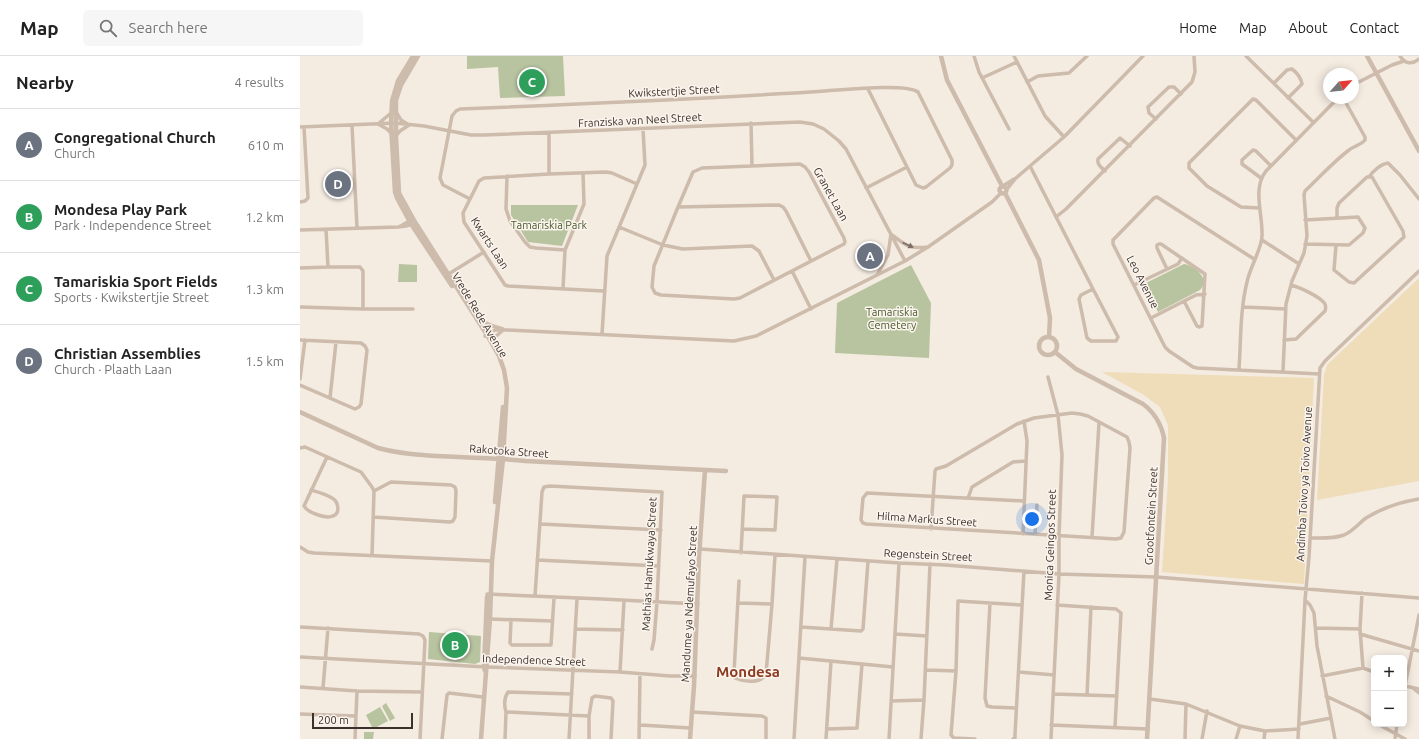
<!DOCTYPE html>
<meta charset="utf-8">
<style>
:root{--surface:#fff;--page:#f6f6f6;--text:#222;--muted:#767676;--line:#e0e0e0;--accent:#ea580c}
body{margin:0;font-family:Ubuntu,sans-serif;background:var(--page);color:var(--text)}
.controls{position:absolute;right:12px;bottom:12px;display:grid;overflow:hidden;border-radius:6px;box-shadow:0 2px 10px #0003}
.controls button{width:36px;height:36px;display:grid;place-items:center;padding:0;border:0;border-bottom:1px solid var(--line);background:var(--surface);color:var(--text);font:20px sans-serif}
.compass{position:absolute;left:1023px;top:12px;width:36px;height:36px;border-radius:50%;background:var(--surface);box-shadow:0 2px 10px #0003;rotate:63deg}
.scale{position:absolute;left:12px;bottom:10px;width:101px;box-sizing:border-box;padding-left:4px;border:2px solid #3b302b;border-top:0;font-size:11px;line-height:14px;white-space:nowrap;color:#3b302b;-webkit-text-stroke:3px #fbf5ee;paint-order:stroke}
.you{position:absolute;left:732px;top:463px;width:14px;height:14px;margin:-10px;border:3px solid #fff;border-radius:50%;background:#1a73e8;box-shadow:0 0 0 6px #1a73e833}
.badge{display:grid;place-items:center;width:26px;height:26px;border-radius:50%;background:var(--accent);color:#fff;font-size:13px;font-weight:700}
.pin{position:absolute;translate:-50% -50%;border:2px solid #fff;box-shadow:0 1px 4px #0006}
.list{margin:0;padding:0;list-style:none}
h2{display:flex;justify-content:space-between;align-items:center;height:52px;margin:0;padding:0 16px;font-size:17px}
h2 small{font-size:13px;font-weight:400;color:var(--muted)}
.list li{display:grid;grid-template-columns:26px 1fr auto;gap:12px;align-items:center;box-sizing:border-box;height:72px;padding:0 16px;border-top:1px solid var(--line)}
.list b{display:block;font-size:15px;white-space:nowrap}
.list p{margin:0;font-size:13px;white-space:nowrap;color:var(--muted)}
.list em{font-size:13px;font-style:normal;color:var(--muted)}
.icon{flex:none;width:22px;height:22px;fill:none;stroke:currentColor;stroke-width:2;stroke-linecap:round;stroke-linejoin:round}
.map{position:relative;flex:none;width:1119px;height:683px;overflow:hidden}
header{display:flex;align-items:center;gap:24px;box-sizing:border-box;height:56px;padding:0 20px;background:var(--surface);border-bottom:1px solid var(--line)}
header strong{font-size:19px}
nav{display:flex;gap:22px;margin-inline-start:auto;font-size:14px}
.search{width:280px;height:36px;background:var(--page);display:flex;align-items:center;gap:10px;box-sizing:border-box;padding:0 14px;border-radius:6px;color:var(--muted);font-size:15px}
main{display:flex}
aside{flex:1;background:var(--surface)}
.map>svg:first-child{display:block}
</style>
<header>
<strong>Map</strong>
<div class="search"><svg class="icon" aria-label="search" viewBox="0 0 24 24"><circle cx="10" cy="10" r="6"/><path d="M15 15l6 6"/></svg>Search here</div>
<nav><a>Home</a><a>Map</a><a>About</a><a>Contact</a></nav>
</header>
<main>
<aside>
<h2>Nearby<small>4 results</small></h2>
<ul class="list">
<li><span class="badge" style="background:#6b7280">A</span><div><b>Congregational Church</b><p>Church</p></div><em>610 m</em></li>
<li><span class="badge" style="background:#2e9e5b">B</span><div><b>Mondesa Play Park</b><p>Park · Independence Street</p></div><em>1.2 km</em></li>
<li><span class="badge" style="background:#2e9e5b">C</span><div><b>Tamariskia Sport Fields</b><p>Sports · Kwikstertjie Street</p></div><em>1.3 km</em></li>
<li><span class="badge" style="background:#6b7280">D</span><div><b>Christian Assemblies</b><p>Church · Plaath Laan</p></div><em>1.5 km</em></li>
</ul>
</aside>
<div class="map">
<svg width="1119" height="683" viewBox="0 0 1119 683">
<rect width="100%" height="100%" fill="#f4ebe1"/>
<path fill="#b8c4a0" d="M167,0H263L265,40L200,42L198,11L167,13Z
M211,149H278L262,190L228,186L211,159Z
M99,208L117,209V226H98Z
M884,208C895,210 911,223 900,234L858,256L844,228Z
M611,209L631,247L629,302L535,297L537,247Z
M129,576L181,580L180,606L175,608L128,603Z
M86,647L95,662L90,665L82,650Z
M80,651L88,665L73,673L66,659Z
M64,676H74L73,683H64Z"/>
<path fill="#efdcb8" d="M1119,222V425L1017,444L1024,319L1027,309Z
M802,316L1014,322L1004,528L862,516L868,424V369L860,351L844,339Z"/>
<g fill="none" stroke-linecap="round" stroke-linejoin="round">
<path stroke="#cdbbac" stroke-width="3.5" d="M674,0L679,16L709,73
M714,0L745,60L764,81
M946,0L1013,66
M1100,0C1105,8 1112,9 1119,3
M682,22L717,6
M727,26L738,20L769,17L787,0
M974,27L987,14L992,13C996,16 1001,22 1002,28L988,42
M1053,29L1092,9L1104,5
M96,56L101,64L109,69L100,75L96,80
M856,63L849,57L848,51L869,31H874L881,38
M451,67L452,110
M52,69L57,172
M0,71L95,67L124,70L171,79H184L500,66L513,68L524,73L539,85L546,93L605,205
M91,77L87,73L78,68L91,57
M500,108L505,111L509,116L544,182L545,186L544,188L440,242L434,243L361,239L355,237L352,231L354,210L378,151L393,116L402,112Z
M730,110L793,233L781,239L779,243L787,282L791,285H816L818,281L793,233
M805,115C801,111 797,109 798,103L818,84L820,82L830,90
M249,118V77
M207,120L206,153L210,165L225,186L230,191L236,192L265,194
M1069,121C1073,115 1081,108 1088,107L1100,119L1119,143
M961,122L942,108V104L953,94L956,95L971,110
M703,130L714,123
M566,132L607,111
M707,133L716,122L764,81L843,0
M170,143L143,129L140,122L152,60L156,55L160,53C282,48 404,43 525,35C543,34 606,27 618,36L652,104V109L650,112L626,131L623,132L616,129L568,33
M0,146L5,145L8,142L4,71
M378,151L479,149L483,151L486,155L511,205
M960,152L941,151L907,130L889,112V107L953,43L956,44L996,84
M756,161L766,153L892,26L895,16L894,0
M99,171L111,164
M319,171L363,189L383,193L452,190L459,195L474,224
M0,174L98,171L106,170L112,168
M592,179C607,190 608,193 628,191
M962,184L999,208
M1005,188L1049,189L1063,177L1065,172L1058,161L1005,164
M1036,189L1034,214L1049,226L1054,227L1104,181L1103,175L1072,121H1067L1039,147L1037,152V162
M954,203L857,141L854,142L813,184V188L865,291L869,295L893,311L897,312L1019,318
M28,211H60L63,215V253
M0,212L28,211L26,173
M867,213L857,192V189L859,188H861L905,218L902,270L899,271L897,270L884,245
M492,215L511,253
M147,219L184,196
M577,219L588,199L591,178
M834,229L878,208L882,202
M263,233L265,194L284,148L283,117
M303,235L208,230L205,229L164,166L163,157L179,125L184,122L249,118L306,116L312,117L337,128
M0,251L63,253H113
M943,251L986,253
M851,262L896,239L905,238
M177,263L193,270L203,273
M302,278L307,200L345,109L343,73
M185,280L195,274H207L434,285L456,280L605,205L628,191L692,146L701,137
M0,284L61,287L65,290L67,294L61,348L59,351L55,353L0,329
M984,284L996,283L1025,255C1026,252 1026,251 1025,248C1021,241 999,231 991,229
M193,289L195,281L202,275
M939,313C941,284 940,254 947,226C950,211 962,192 962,180C963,158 952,133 966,115L1038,42
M983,315L986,248L992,225L1004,197L1007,180L1004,139L1005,135C1020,121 1033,106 1049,94C1054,90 1061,89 1065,84V81L1046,47L1041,42
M748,321L758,359L762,399L759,480V518L751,683
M0,323L5,284
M30,342L36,286
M0,392L5,391L61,416L72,431L74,435L72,500
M11,434C18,436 26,438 32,442C38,445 41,457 33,460C26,463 8,457 4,450L27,401
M668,442L672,431L713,406L726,405
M73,461L150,466L153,465L155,461L156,435L155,431L151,429L91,426L74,435
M240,468L361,474
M631,473L635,415L636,413L646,410L717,368L734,362L772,357L780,358L788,360L827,381L829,386L830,392L824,476L821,482L816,483L566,468L563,467L561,464L563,442L567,437L724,445
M723,478L727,385L724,365
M735,478L737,449
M792,481L799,367
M1010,482C1021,482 1033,483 1044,479C1053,475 1058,468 1066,462C1082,452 1101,446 1119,443
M0,491L8,496L14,497L192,505
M400,493L599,507L645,509L759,518L856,521L1119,542
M441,497L444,440L477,441L475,474L442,473
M237,504L359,510
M439,525L434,617L435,622C444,626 461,628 466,618L472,548L475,499
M1062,537L1060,573L1063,612
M187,538L302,543L398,548
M235,540L242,436L244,431L250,430L362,436L357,546L354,584L352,593
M1005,544L1010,549L1014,557L1017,590L1035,683
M439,547L472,548
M690,547L685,642L687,650L692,651L716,652
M757,549L816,553L821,557L815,671
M189,563L252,565
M211,564L210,587L212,589H251L254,542
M0,571L119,578L123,580L125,584L120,683
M501,571L561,575L563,573L568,505
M1016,572L1060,573
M275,573L323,574
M531,573L537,503
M595,578L627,580
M1060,578L1119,595
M0,601L187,611L320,616L370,620H395
M499,602L593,611
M626,614L656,615
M320,616L324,545
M719,616L754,619
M1022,620L1063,612L1074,616
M1105,630L1119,633
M0,631L57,635L122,636
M23,632L28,572
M1113,632L1119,637
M1104,635L1119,559
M753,638L817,640
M787,639L791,551
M1026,640L1060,656L1074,665
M850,643L886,648L940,670L965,675L999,673
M591,645L624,644
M206,656L289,660
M392,656L462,660L466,662V683
M0,658L55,660
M1000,668L1031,662
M1078,668L1105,683
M340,669L391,672
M751,669L848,673
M527,673L557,672L562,608
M55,683L57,635
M142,683L147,639L149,637L183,641
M205,683L206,656C204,649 204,642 208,636L272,638
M269,683L277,543
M289,683V660L292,642L295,640L311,642L313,645L311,683
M339,683L340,618
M494,683L505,501
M526,683L531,605
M589,683L599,507
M621,683L624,644L630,508
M675,683L654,682L651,679L656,615L658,545L721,549
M713,683L715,682V678L724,515
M885,683L886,648
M902,683L907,655
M936,683L940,670
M964,683L965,675
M998,683L1005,544L1009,501L1020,312L1025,305L1119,215
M1095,683L1097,668"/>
<path stroke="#cdbbac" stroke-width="4.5" d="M113,0L98,25L92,45L91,68L95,136L97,142L111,168L152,230
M118,0L101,29L96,44V81L99,137L115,166L187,279L199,300L204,314L207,332L203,403L192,505L190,563L181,683
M641,0L647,24L702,130
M1067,0L1119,95
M699.5 134a3.5 3.5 0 1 1 7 0a3.5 3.5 0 1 1-7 0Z
M705,137L739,204L750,262L749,281
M739 290a9 9 0 1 1 18 0a9 9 0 1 1-18 0Z
M755,296L776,313L843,348C855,357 861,367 864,382L847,683
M0,356L78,392C93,396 108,398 123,399C157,402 191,401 225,405L426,415
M195,446L203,351
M185,615L184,611L187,541
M390,683L394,630L399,501L405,414"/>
</g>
<defs><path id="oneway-solid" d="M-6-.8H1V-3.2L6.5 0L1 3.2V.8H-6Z"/></defs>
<use fill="#7d6f65" href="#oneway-solid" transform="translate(608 189) rotate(25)"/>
<g text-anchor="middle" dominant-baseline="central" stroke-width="3" stroke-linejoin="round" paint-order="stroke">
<g font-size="11" fill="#3b302b" stroke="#fbf5ee">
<text transform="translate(374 35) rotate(-3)">Kwikstertjie Street</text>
<text transform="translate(340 64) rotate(-3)">Franziska van Neel Street</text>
<text transform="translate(531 138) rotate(61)">Granet Laan</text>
<text transform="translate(190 187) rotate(57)">Kwarts Laan</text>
<text transform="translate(843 226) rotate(63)">Leo Avenue</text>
<text transform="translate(180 259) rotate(59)">Vrede Rede Avenue</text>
<text transform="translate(209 395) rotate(4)">Rakotoka Street</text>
<text transform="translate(1004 428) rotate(-87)">Andimba Toivo ya Toivo Avenue</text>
<text transform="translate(851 460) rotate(-87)">Grootfontein Street</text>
<text transform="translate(627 463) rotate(4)">Hilma Markus Street</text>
<text transform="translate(750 489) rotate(-88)">Monica Geingos Street</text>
<text transform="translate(628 499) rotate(3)">Regenstein Street</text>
<text transform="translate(349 508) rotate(-87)">Mathias Hamukwaya Street</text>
<text transform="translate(389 548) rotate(-87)">Mandume ya Ndemufayo Street</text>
<text transform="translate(234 604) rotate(2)">Independence Street</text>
</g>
<g font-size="11" fill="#4a5a2e" stroke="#fbf5ee">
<text x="249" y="169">Tamariskia Park</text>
<text x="592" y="256">Tamariskia<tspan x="592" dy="13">Cemetery</tspan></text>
</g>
<g font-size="15" font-weight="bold" fill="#8c3b22" stroke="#fbf5ee">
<text x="448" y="615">Mondesa</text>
</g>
</g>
</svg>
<div class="controls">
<button>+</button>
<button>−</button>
</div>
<svg class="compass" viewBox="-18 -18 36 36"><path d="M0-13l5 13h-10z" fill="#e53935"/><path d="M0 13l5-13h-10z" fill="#767676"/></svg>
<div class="scale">200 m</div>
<div class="you"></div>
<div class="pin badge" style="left:570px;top:200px;background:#6b7280">A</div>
<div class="pin badge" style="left:155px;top:589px;background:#2e9e5b">B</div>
<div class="pin badge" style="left:232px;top:26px;background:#2e9e5b">C</div>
<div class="pin badge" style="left:38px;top:128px;background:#6b7280">D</div>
</div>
</main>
